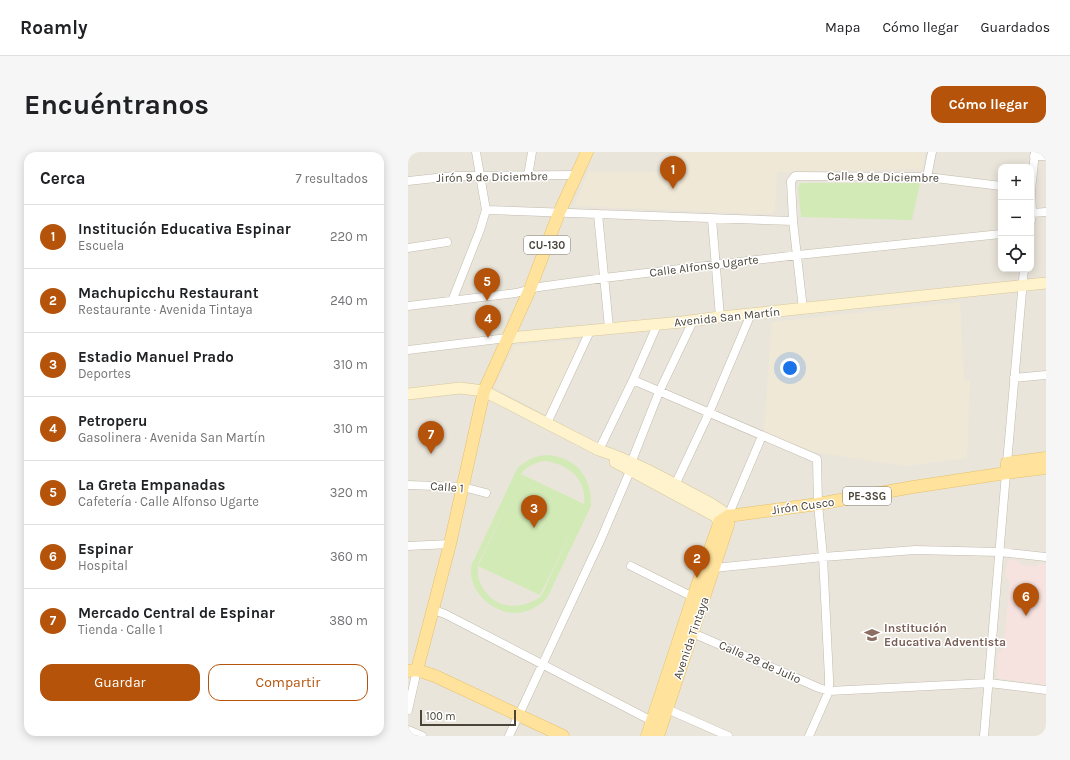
<!DOCTYPE html>
<html lang="es">
<meta charset="utf-8">
<style>
:root{--surface:#fff;--page:#f6f6f6;--text:#202124;--muted:#757577;--line:#e0e0e0;--accent:#b45309}
body{margin:0;font-family:Karla,sans-serif;background:var(--page);color:var(--text)}
.controls{position:absolute;right:12px;top:12px;display:grid;overflow:hidden;border-radius:8px;box-shadow:0 2px 10px #0003}
.controls button{width:36px;height:36px;display:grid;place-items:center;padding:0;border:0;border-bottom:1px solid var(--line);background:var(--surface);color:var(--text);font:20px sans-serif}
.scale{position:absolute;left:12px;bottom:10px;width:96px;box-sizing:border-box;padding-left:4px;border:2px solid #4b4439;border-top:0;font-size:11px;line-height:14px;white-space:nowrap;color:#4b4439;-webkit-text-stroke:3px #fff;paint-order:stroke}
.you{position:absolute;left:382px;top:216px;width:14px;height:14px;margin:-10px;border:3px solid #fff;border-radius:50%;background:#1a73e8;box-shadow:0 0 0 6px #1a73e833}
.badge{display:grid;place-items:center;width:26px;height:26px;border-radius:50%;background:var(--accent);color:#fff;font-size:13px;font-weight:700}
.pin{position:absolute;translate:-50% -33px;filter:drop-shadow(0 1px 2px #0008)}
.pin::after{content:'';position:absolute;top:21px;width:14px;height:12px;background:inherit;clip-path:polygon(0 0,100% 0,50% 100%)}
.list{margin:0;padding:0;list-style:none}
h2{display:flex;justify-content:space-between;align-items:center;height:52px;margin:0;padding:0 16px;font-size:17px}
h2 small{font-size:13px;font-weight:400;color:var(--muted)}
.list li{display:grid;grid-template-columns:26px 1fr auto;gap:12px;align-items:center;box-sizing:border-box;height:64px;padding:0 16px;border-top:1px solid var(--line)}
.list b{display:block;font-size:15px;white-space:nowrap}
.list p{margin:0;font-size:13px;white-space:nowrap;color:var(--muted)}
.list em{font-size:13px;font-style:normal;color:var(--muted)}
.actions{display:flex;gap:8px;padding:12px 16px}
.actions a{flex:1;padding:9px 0;border:1px solid var(--accent);border-radius:12px;text-align:center;font-size:14px;color:var(--accent)}
.actions .main{background:var(--accent);color:#fff}
.icon{flex:none;width:22px;height:22px;fill:none;stroke:currentColor;stroke-width:2;stroke-linecap:round;stroke-linejoin:round}
.map{position:relative;flex:none;width:638px;height:584px;overflow:hidden;border-radius:12px}
header{display:flex;align-items:center;gap:24px;box-sizing:border-box;height:56px;padding:0 20px;background:var(--surface);border-bottom:1px solid var(--line)}
header strong{font-size:19px}
nav{display:flex;gap:22px;margin-inline-start:auto;font-size:14px}
.intro{display:flex;align-items:center;justify-content:space-between;box-sizing:border-box;height:96px;padding:0 24px}
h1{margin:0;font-size:28px}
.button{padding:10px 18px;border-radius:12px;background:var(--accent);color:#fff;font-size:14px;font-weight:700}
main{display:flex;gap:24px;padding:0 24px}
aside{flex:1;background:var(--surface);border-radius:12px;box-shadow:0 2px 10px #0003}
.map>svg:first-child{display:block}
</style>
<header>
<strong>Roamly</strong>
<nav><a>Mapa</a><a>Cómo llegar</a><a>Guardados</a></nav>
</header>
<div class="intro"><h1>Encuéntranos</h1><a class="button">Cómo llegar</a></div>
<main>
<aside>
<h2>Cerca<small>7 resultados</small></h2>
<ul class="list">
<li><span class="badge">1</span><div><b>Institución Educativa Espinar</b><p>Escuela</p></div><em>220 m</em></li>
<li><span class="badge">2</span><div><b>Machupicchu Restaurant</b><p>Restaurante · Avenida Tintaya</p></div><em>240 m</em></li>
<li><span class="badge">3</span><div><b>Estadio Manuel Prado</b><p>Deportes</p></div><em>310 m</em></li>
<li><span class="badge">4</span><div><b>Petroperu</b><p>Gasolinera · Avenida San Martín</p></div><em>310 m</em></li>
<li><span class="badge">5</span><div><b>La Greta Empanadas</b><p>Cafetería · Calle Alfonso Ugarte</p></div><em>320 m</em></li>
<li><span class="badge">6</span><div><b>Espinar</b><p>Hospital</p></div><em>360 m</em></li>
<li><span class="badge">7</span><div><b>Mercado Central de Espinar</b><p>Tienda · Calle 1</p></div><em>380 m</em></li>
</ul>
<div class="actions"><a class="main">Guardar</a><a>Compartir</a></div>
</aside>
<div class="map">
<svg width="638" height="584" viewBox="0 0 638 584">
<rect width="100%" height="100%" fill="#f6f3ec"/>
<path fill="#eae5da" fill-rule="evenodd" d="M0,0H638V584H0ZM593,15H623V117H593Z"/>
<path fill="#efe8d6" d="M268,0H517L514,17L369,20L367,58L363,62L166,54L180,20H261L266,21Z
M552,150L556,228L562,229L559,306L497,314L407,300L359,282L356,276L364,170Z
M167,188L171,193L138,263L86,235L106,194Z"/>
<path fill="#f6e3e0" d="M600,408L611,409L614,413L628,414L631,411L638,412V533L589,526L590,501L595,498L602,429L597,424Z"/>
<path fill="#d2eab5" fill-rule="evenodd" d="M393,31H512L504,68L393,65L390,35Z
M139,303C168,305 184,325 183,354L139,446C131,454 121,460 109,461C88,462 64,443 63,421C63,418 63,415 64,412L109,317C118,308 126,304 139,303ZM137,309C160,312 179,327 176,352L113,322C118,314 128,310 137,309ZM103,344L70,414L132,443L166,374C158,391 150,408 142,425C139,430 137,439 133,444C131,446 128,448 125,449C112,456 94,456 82,445C73,435 68,426 70,412Z"/>
<g fill="none" stroke-linecap="round" stroke-linejoin="round">
<g stroke="#c2bbae" stroke-width="9">
<path id="street" d="M626,4H638
M120,24L124,0
M519,25L524,0
M0,29L46,24L168,23
M78,58L385,69
M624,61L638,60
M190,62L201,176
M304,67L312,165
M623,69L624,61L623,38L627,0
M0,96L39,90
M44,149L72,78L78,58L68,0
M0,154L108,141L131,135L196,126L390,103L593,82
M395,157L385,69L383,29L387,24L519,25L593,34
M0,198L99,186
M606,226L638,223
M225,228L409,307L410,352L415,405L421,526V539L401,584
M139,271L182,179
M191,298L225,228L250,171
M223,311L251,240L285,169
M599,311L616,117
M0,333L55,335L78,341
M267,333L301,261L343,162
M320,364L354,284
M0,394L42,392
M223,414L285,445
M306,416L415,405L507,398L591,400L638,405
M26,458L37,462L244,569
M280,479L411,536L421,539L581,531L638,538
M259,557L320,584
M0,558L9,518
M0,578L14,584
M101,584L193,387L222,319
M576,584L598,321"/>
</g>
<g stroke="#d6c79b" stroke-width="12">
<path id="secondary" d="M99,186L274,170L312,165L638,131
M0,242L52,236L76,239L191,298C222,308 252,324 281,340C294,347 309,353 320,364
M207,310L307,364L311,370"/>
</g>
<g stroke="#e6c16a" stroke-width="13">
<path id="primary" d="M598,321L599,311L638,306
M9,518L42,392L76,239L122,137L151,61L179,0
M0,519L9,518L27,524L155,584
M239,584L285,445L310,375L311,370L320,364L410,352L505,335L598,321L638,316
M250,584L320,373V364"/>
</g>
<use href="#street" stroke="#fff" stroke-width="8"/>
<use href="#secondary" stroke="#fff3cd" stroke-width="11"/>
<use href="#primary" stroke="#ffe39c" stroke-width="12"/>
</g>
<defs>
<g id="school-bare" transform="scale(1.2)"><path d="M0-5L7-2L0 1L-7-2ZM-4 1L0 2.5L4 1V4Q0 6-4 4Z" fill="#8d6e63" stroke="#fff" stroke-width="2.5" paint-order="stroke"/></g>
</defs>
<g fill-rule="evenodd">
<use href="#school-bare" x="464" y="483"/>
</g>
<g text-anchor="middle" dominant-baseline="central" stroke-width="3" stroke-linejoin="round" paint-order="stroke">
<g fill="#fff" stroke="#817c74" stroke-width="1">
<rect x="116" y="84" width="46" height="18" rx="3"/>
<rect x="435" y="335" width="48" height="18" rx="3"/>
</g>
<g font-size="11" font-weight="bold" fill="#4b4439">
<text x="139" y="93">CU-130</text>
<text x="459" y="344">PE-3SG</text>
</g>
<g font-size="12" fill="#4b4439" stroke="#fff">
<text transform="translate(84 25) rotate(-1)">Jirón 9 de Diciembre</text>
<text transform="translate(475 25) rotate(1)">Calle 9 de Diciembre</text>
<text transform="translate(296 114) rotate(-7)">Calle Alfonso Ugarte</text>
<text transform="translate(319 165) rotate(-6)">Avenida San Martín</text>
<text transform="translate(39 335) rotate(4)">Calle 1</text>
<text transform="translate(395 354) rotate(-8)">Jirón Cusco</text>
<text transform="translate(283 486) rotate(-71)">Avenida Tintaya</text>
<text transform="translate(352 510) rotate(24)">Calle 28 de Julio</text>
</g>
<g font-size="12" font-weight="bold" fill="#785e54" stroke="#fff" text-anchor="start">
<text x="476" y="476">Institución<tspan x="476" dy="14">Educativa Adventista</tspan></text>
</g>
</g>
</svg>
<div class="controls">
<button>+</button>
<button>−</button>
<button><svg class="icon" aria-label="locate" viewBox="0 0 24 24"><circle cx="12" cy="12" r="6"/><path d="M12 2v4M12 18v4M2 12h4M18 12h4"/></svg></button>
</div>
<div class="scale">100 m</div>
<div class="you"></div>
<div class="pin badge" style="left:265px;top:37px">1</div>
<div class="pin badge" style="left:289px;top:426px">2</div>
<div class="pin badge" style="left:126px;top:376px">3</div>
<div class="pin badge" style="left:80px;top:186px">4</div>
<div class="pin badge" style="left:79px;top:149px">5</div>
<div class="pin badge" style="left:618px;top:464px">6</div>
<div class="pin badge" style="left:23px;top:302px">7</div>
</div>
</main>
